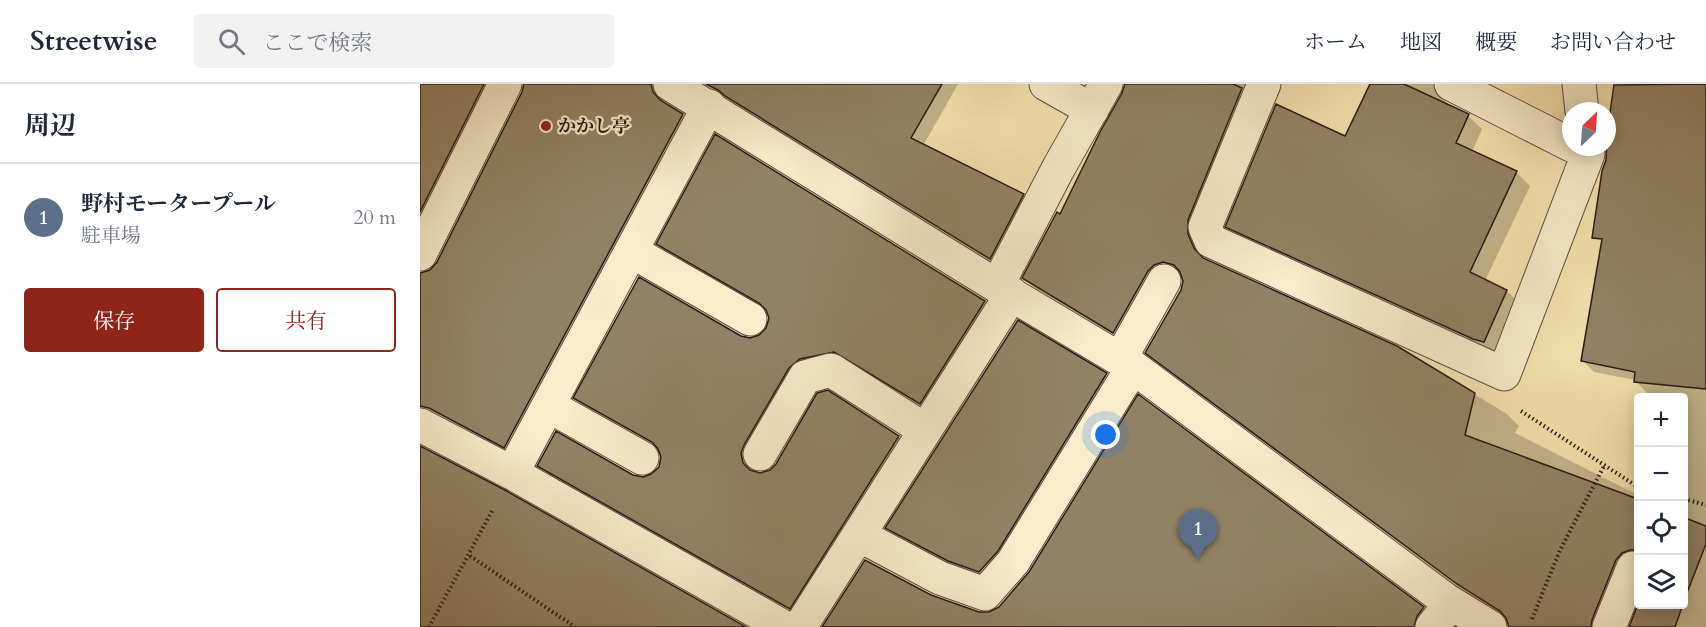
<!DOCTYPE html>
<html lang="ja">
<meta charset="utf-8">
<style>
:root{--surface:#fff;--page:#f2f2f3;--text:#1f2937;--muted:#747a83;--line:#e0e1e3;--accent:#8f2418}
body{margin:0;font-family:Cardo,"Noto Serif JP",serif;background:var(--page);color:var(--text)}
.controls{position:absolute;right:18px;bottom:18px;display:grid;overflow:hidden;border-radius:6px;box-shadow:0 3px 15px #0003}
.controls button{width:54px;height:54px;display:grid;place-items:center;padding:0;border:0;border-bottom:2px solid var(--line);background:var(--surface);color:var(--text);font:30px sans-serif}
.compass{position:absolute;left:1142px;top:18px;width:54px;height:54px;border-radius:50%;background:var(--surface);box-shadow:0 3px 15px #0003;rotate:25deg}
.you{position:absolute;left:686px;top:351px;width:21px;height:21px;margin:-15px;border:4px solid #fff;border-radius:50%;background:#1a73e8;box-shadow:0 0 0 9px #1a73e833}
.badge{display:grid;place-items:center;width:39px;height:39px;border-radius:50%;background:var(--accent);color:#fff;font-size:20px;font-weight:700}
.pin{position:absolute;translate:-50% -50px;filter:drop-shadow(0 2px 3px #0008)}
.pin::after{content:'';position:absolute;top:32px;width:21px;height:18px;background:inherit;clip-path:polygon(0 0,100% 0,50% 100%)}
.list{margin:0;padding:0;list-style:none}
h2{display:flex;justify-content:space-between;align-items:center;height:78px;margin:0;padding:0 24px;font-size:26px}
h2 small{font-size:20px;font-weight:400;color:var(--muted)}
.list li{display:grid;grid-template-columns:39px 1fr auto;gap:18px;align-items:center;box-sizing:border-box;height:108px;padding:0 24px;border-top:2px solid var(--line)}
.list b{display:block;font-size:22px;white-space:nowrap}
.list p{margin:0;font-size:20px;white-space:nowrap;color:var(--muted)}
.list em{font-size:20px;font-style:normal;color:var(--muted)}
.actions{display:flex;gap:12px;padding:18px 24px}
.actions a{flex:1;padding:14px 0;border:2px solid var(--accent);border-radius:6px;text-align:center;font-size:21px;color:var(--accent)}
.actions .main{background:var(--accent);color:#fff}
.icon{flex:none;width:33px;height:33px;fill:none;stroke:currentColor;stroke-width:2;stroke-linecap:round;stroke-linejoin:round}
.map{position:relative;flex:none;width:1286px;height:543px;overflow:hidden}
header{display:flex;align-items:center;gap:36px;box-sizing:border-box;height:84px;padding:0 30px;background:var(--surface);border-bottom:2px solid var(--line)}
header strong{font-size:28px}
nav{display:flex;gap:33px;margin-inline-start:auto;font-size:21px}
.search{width:420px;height:54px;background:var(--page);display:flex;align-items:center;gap:15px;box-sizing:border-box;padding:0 21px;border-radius:6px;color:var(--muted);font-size:22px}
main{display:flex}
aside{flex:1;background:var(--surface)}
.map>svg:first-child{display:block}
</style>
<header>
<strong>Streetwise</strong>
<div class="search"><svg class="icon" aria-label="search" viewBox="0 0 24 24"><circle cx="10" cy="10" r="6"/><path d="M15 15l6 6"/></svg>ここで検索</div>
<nav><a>ホーム</a><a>地図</a><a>概要</a><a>お問い合わせ</a></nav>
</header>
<main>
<aside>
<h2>周辺<small></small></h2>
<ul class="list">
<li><span class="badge" style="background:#5c6f8a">1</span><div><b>野村モータープール</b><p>駐車場</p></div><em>20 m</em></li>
</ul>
<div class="actions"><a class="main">保存</a><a>共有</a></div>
</aside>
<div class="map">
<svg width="1286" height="543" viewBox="0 0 1286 543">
<rect width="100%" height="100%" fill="#f4e2af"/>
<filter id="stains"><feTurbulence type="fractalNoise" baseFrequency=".00333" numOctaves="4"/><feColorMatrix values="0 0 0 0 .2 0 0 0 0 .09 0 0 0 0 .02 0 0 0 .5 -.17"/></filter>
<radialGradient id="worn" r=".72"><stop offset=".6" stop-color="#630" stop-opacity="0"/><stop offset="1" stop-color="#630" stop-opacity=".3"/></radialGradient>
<path fill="#0003" d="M0,0H81L0,159Z
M105,0H246L241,10L243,20L262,31L273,42L95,373L0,336V190L11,187L18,179L103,9Z
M282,0H538L503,62L603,111L613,122L581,185Z
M706,0H838L779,163L785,176L976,263L1087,330L1099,342L1095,349L1218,411V479L1185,543H1090L1088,536L1050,512L739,280L727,268L762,206L764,197L763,191L756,190L705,260L616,206L604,194L641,132L704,10Z
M952,0H1032L1025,15L1027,21L1048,32L1062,45L1052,68L1096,88L1110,102L1065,197L1087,207L1100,220L1078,270L821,156L807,142L926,54Z
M1207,0H1286V543H1211L1220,520H1264V314L1227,309L1215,296L1174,288L1162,276L1183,155Z
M296,52L564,218L576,229L511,331L392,286L332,382L334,388L340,390L351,387L357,381L408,308L478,353L490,365L397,511L368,493L360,523L130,393L119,381L223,394L232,392L240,383L242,373L240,367L167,325L155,314L321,253L329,255L340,253L348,245L350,234L348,227L250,171L238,160Z
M598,238L686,291L697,301L571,498L540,487L478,454L467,444Z
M511,512L558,529L1003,524L1015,536L1011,543H431Z"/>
<path fill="#928265" stroke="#271914" stroke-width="1.5" d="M0,0H64L0,128Z
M104,0H231L233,8L240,16L263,30L84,364L9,324L0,322V189L10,186L17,178L102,8Z
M286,0H522L491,54L604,110L570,175L305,12L298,6Z
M705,0H813L822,4L768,136V150L774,164L783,174L977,262L1055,309L1045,351L1218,415V466H1210L1202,469L1196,476L1172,536L1171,543H1089L1086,534L1080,527L1037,500L725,269L761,206L763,197L760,188L754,181L743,178L734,181L728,187L693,249L602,194L637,128L640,130L680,48L702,9Z
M950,0H984L1049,30L1036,59L1097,87L1050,188L1087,206L1064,258L1053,255L805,143L856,20L925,52Z
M1286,0V305L1214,298L1215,288L1161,277L1182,155L1172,154L1182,87L1186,76L1187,49L1194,1Z
M295,50L565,217L500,320L414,268L380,275L369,284L324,361L321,369L323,379L330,386L340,389L350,386L356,380L397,309L408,306L479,352L370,525L117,382L136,347L213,391L223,393L231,390L239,383L241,373L238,365L232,358L153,314L219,193L321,252L330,254L339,251L346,244L349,234L346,226L339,219L236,160Z
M598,236L687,289L578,467L559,488L528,477L465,444Z
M718,310L1004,523L997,532L994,543H402L445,476L511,511L559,528H569L579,523L609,488Z
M0,362L83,405L326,543H0Z
M1263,433L1286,442V460L1263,519Z
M1218,520H1263L1255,543H1209Z"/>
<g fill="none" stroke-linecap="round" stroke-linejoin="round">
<g stroke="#5a4b3b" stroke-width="35">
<path id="minor" d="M250,0L577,202L713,283L1026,516L1070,543
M626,0L672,26
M844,0L785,143L791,157L1084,290L1168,70L1167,63
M1031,0L1151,61
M1159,0L1162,27
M211,167L330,235
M0,170L85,0
M577,202L639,83L686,0
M700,275L744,197
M129,322L222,374
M0,341L92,389L364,543
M340,370L385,293L411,286L505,346
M92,389L289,22
M439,451L520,494L565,510L593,478L713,283
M380,543L592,210
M1012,543L1031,519
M1189,543L1213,484"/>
</g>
<path stroke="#271914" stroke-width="4" stroke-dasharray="1.5 3" stroke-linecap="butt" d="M1101,327L1218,403
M1264,415L1286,421
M50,472L155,543
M1112,535L1140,466L1184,382
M9,543L72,427"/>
<use href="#minor" stroke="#f8eccb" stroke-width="33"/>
</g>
<circle fill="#8f2418" stroke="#f8eccb" stroke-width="2" cx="126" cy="42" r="6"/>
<g text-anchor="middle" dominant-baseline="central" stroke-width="4.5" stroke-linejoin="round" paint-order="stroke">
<g font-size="18" font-weight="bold" fill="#271914" stroke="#f8eccb" text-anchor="start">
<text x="138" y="42">かかし亭</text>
</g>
</g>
<rect width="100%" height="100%" filter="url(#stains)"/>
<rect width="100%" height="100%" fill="url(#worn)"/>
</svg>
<div class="controls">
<button>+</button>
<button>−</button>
<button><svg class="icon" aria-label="locate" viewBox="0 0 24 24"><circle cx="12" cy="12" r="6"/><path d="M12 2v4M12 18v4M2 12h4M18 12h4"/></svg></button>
<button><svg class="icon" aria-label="layers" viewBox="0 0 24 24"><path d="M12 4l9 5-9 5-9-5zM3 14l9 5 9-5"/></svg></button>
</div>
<svg class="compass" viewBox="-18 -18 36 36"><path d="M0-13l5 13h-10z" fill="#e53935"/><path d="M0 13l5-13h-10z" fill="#747a83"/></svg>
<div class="you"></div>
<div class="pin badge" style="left:778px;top:475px;background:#5c6f8a">1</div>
</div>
</main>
